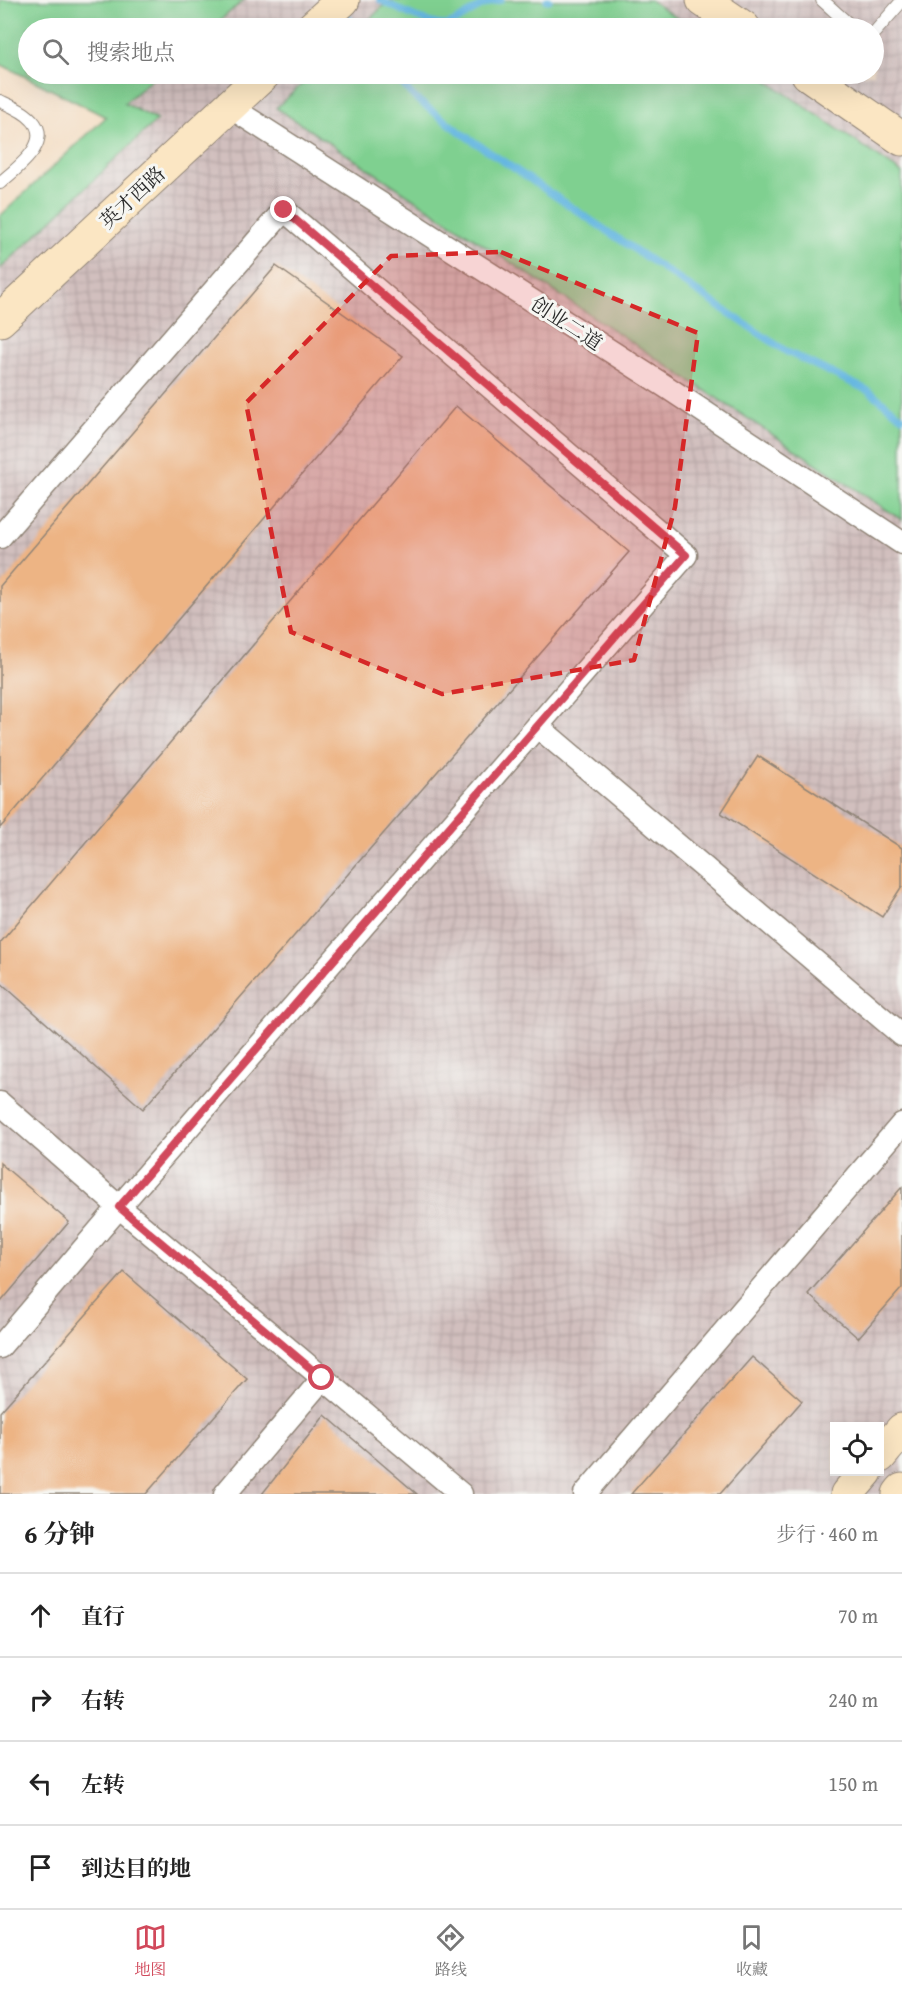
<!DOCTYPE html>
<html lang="zh">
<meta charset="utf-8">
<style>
:root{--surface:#fff;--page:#f6f6f6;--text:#222;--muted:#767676;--line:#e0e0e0;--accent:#d1495b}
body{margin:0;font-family:"Gentium Book Plus","Noto Serif SC",serif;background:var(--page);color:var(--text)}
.controls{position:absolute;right:18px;bottom:18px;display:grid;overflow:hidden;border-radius:0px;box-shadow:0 6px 24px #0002}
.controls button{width:54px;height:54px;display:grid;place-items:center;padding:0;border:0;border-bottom:2px solid var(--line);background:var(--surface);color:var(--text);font:30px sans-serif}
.stop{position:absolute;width:18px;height:18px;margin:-14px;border:4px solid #d1495b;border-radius:50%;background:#fff}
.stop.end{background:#d1495b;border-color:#fff;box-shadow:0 2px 6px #0008}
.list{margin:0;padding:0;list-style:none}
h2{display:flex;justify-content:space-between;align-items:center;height:78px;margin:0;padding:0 24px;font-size:26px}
h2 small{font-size:20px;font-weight:400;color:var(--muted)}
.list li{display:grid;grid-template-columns:39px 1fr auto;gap:18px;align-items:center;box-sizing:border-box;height:84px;padding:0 24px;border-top:2px solid var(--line)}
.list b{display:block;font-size:22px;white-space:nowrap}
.list em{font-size:20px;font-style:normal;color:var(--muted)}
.icon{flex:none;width:33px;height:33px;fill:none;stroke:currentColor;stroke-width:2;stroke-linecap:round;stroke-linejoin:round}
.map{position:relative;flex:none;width:902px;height:1494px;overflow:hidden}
.search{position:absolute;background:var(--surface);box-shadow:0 6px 24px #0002;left:18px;right:18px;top:18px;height:66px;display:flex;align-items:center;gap:15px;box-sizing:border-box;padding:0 21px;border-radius:33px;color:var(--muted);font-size:22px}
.sheet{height:414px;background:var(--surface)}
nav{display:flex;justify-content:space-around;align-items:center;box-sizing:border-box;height:84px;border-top:2px solid var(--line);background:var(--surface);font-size:16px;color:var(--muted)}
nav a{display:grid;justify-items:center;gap:3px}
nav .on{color:var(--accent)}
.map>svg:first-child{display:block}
</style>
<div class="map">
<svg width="902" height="1494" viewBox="0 0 902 1494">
<defs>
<pattern id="industrial-grid" width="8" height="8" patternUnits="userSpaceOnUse" patternTransform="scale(1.5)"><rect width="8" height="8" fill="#d1bfbe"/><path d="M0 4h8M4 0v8" fill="none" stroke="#b4a4a3"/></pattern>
</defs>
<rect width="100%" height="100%" fill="#f6f6f2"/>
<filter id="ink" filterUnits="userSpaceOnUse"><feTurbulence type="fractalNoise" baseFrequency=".0167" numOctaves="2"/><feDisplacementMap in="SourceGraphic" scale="12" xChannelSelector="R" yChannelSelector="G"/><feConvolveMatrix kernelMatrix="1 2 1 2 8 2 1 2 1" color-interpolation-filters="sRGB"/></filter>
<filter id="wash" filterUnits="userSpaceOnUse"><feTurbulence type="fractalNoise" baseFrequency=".008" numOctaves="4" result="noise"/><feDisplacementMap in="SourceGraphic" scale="24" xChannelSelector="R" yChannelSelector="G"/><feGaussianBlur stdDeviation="1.35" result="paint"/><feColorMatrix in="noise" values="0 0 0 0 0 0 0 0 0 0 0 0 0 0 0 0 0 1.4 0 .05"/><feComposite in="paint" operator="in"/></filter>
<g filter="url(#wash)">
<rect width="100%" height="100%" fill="#f4ddc3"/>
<path fill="url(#industrial-grid)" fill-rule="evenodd" d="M244,0H902V1494H0V216L106,117L158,74H874V28H211ZM834,1426H880V1472H834Z"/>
<path fill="#7fd090" stroke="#557e5e" stroke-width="1.5" d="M0,0H244L211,28H28V74H158L124,103L157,120L0,269V216L106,117L0,64Z
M390,0H650L692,28H360Z
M313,74H757L902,173V520L276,108Z"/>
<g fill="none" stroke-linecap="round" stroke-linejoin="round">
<path stroke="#66b7e1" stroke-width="7" d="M380,0C395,7 436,30 450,24C468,16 481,2 501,0
M547,0H549
M342,11L357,28
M393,74L415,98L467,137L787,352L869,391L902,417"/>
</g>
<g id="blocks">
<path fill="#edb484" d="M276,266L403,356L0,828V586Z
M456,406L629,552L143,1109L0,982V943Z
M758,756L902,848V886L882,917L721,813Z
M0,1163L69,1222L0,1303Z
M902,1187V1288L858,1338L808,1294Z
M124,1272L247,1379L146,1494H0V1412Z
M752,1357L802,1401L720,1494H631Z
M325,1415L417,1494H262Z"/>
</g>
</g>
<g filter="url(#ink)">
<use href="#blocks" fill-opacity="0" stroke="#908477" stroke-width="1.5"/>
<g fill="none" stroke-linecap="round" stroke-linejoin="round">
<g stroke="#908477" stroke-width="14">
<path id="lane" d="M822,0L853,28
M874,33L902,1
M0,101C11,106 24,111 32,120C54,143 15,169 0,183"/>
</g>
<g stroke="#908477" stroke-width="25">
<path id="street" d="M230,107L668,388L902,543
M0,537L284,210L686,555L119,1207L0,1347
M537,726L902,1035
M0,1103L119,1207L461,1494
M225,1494L323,1378
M585,1494L902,1124"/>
</g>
<g stroke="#908477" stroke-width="35">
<path id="secondary" d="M703,0L744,28
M312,28L343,0
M808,74L902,139
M0,320L264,74
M880,1456L902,1430
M847,1494L866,1472
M899,1494L902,1490"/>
</g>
<use href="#lane" stroke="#fff" stroke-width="12"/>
<use href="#street" stroke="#fff" stroke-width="22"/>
<use href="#secondary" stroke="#fbe6c3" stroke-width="33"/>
</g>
</g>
<g fill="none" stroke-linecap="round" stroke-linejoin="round" filter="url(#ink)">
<path stroke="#d1495b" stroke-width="8" d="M284,210L686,555L119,1207L322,1378"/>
</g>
<path fill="#d62828" fill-opacity="0.2" stroke="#d62828" stroke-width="4.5" stroke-dasharray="12 8" stroke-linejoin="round" d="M501,252L698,333L675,507L634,660L442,694L291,632L246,403L391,256Z"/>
<g text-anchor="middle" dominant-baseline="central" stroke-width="6" stroke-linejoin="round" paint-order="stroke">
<g font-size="20" fill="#2b2b2b" stroke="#f6f6f2">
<text transform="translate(132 197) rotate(-43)">英才西路</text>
<text transform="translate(567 323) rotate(33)">创业二道</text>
</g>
</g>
</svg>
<div class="controls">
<button><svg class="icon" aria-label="locate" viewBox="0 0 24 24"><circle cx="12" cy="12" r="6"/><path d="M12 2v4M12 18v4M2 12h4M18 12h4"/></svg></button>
</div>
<div class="stop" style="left:322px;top:1378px"></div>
<div class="stop end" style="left:284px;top:210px"></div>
<div class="search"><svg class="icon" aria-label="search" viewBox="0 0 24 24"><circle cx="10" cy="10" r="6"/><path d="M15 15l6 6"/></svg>搜索地点</div>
</div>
<section class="sheet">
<h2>6 分钟<small>步行 · 460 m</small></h2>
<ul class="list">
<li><svg class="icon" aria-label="ahead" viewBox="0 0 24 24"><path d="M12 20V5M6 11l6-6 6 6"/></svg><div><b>直行</b></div><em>70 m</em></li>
<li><svg class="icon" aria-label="right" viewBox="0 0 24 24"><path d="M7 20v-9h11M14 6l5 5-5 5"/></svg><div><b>右转</b></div><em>240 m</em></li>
<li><svg class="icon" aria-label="left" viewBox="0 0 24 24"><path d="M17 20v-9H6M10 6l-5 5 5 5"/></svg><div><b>左转</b></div><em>150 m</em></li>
<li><svg class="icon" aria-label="arrive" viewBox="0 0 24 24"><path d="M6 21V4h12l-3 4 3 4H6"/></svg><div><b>到达目的地</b></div></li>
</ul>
</section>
<nav>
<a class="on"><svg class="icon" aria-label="map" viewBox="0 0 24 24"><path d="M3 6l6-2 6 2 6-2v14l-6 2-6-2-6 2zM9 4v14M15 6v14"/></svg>地图</a>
<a><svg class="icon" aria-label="directions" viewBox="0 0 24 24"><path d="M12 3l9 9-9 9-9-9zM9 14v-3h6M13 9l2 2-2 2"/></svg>路线</a>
<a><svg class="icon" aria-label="saved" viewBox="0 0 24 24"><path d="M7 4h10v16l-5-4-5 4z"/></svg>收藏</a>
</nav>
